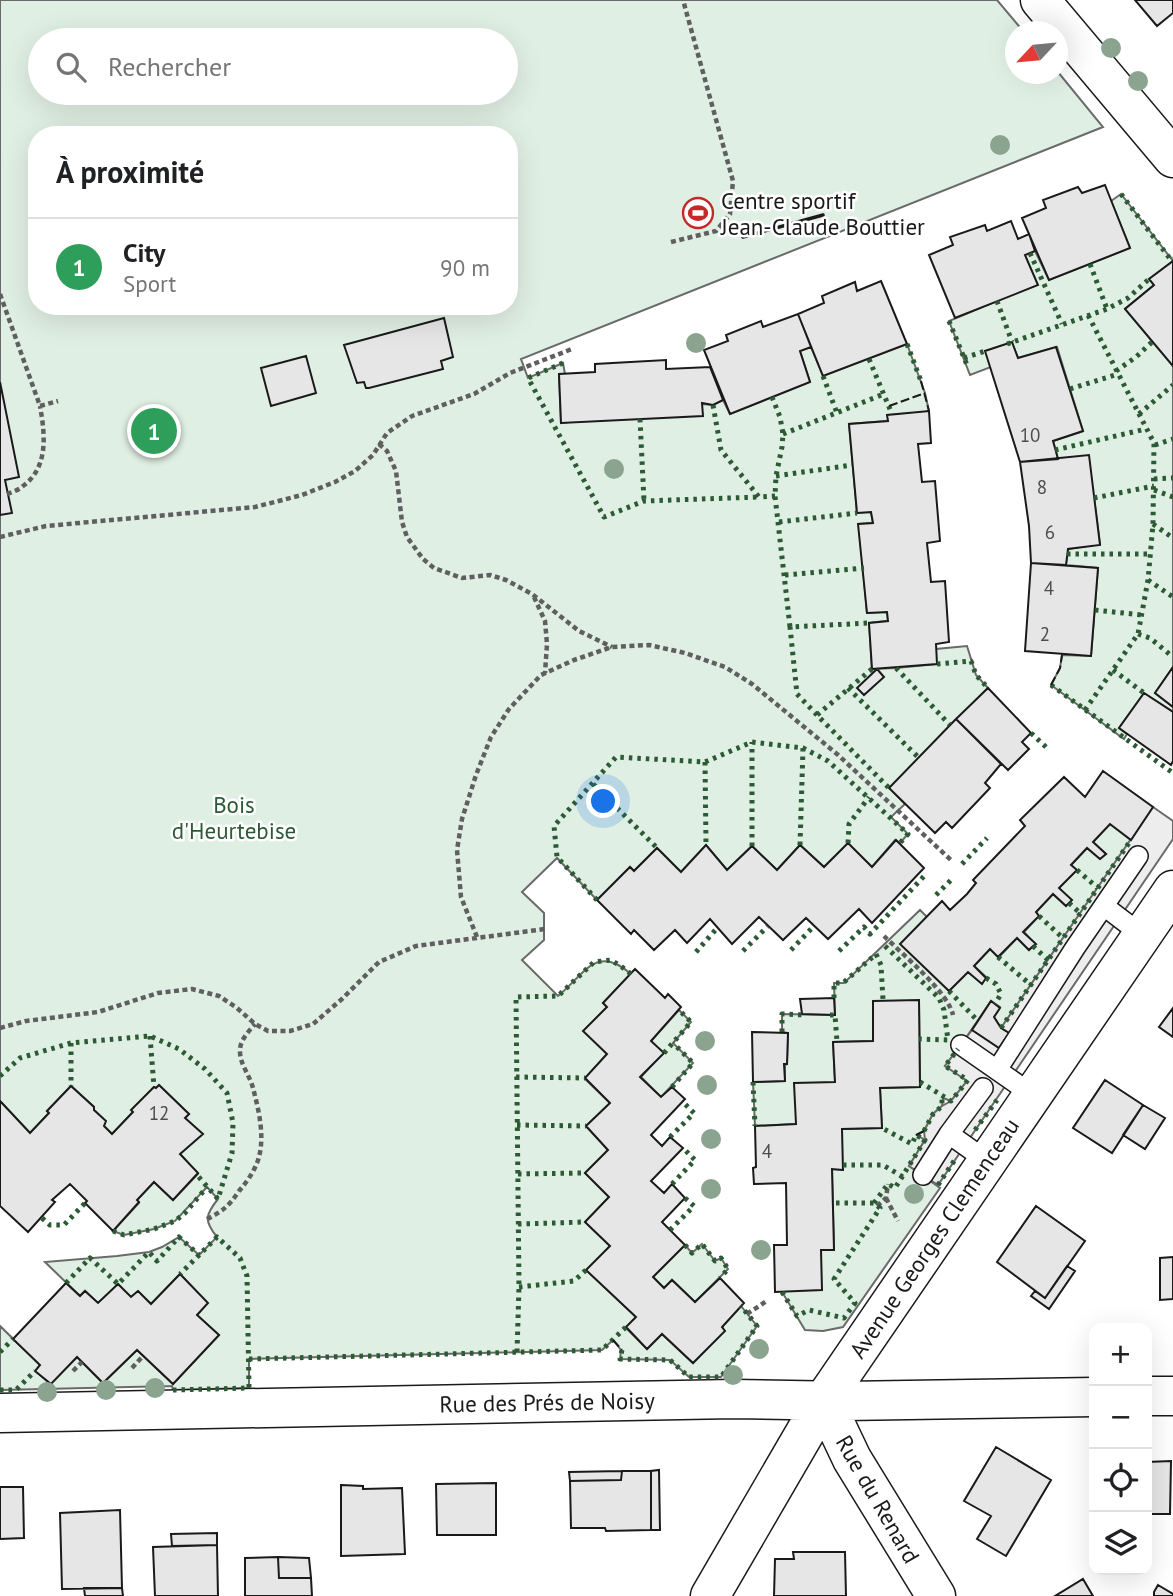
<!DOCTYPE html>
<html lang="fr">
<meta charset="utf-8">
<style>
:root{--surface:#fff;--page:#f2f2f2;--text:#202124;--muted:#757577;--line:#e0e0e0;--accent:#111827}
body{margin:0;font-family:"PT Sans",sans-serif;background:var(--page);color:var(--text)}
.controls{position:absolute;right:21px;bottom:21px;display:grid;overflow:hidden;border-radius:14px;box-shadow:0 7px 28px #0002}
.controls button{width:63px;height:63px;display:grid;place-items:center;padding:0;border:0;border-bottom:2px solid var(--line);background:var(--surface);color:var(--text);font:35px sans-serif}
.compass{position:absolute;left:1005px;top:21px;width:63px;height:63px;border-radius:50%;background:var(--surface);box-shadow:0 7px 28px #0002;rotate:244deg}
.you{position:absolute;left:604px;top:802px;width:24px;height:24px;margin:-18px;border:5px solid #fff;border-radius:50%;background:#1a73e8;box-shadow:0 0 0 10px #1a73e833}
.badge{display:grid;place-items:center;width:46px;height:46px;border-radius:50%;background:var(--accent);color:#fff;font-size:23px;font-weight:700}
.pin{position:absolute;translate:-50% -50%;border:4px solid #fff;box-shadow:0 2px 7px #0006}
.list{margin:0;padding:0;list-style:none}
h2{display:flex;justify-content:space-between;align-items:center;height:91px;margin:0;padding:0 28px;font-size:30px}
h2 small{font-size:23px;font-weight:400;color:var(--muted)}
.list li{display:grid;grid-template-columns:46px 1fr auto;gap:21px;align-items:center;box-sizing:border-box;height:98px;padding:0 28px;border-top:2px solid var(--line)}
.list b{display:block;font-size:26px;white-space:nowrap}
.list p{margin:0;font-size:23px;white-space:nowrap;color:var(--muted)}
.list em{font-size:23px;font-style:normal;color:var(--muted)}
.icon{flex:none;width:38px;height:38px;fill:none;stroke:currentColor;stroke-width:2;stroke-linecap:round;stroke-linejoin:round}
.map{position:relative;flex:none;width:1173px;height:1596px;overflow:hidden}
.search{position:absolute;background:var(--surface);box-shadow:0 7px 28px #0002;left:28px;top:28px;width:490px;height:77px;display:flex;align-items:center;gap:18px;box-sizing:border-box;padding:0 24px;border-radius:38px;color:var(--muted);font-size:26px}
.panel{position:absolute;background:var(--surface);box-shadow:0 7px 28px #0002;left:28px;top:126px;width:490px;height:189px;border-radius:28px}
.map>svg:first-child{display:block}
</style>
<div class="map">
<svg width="1173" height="1596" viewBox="0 0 1173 1596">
<rect width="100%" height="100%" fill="#fff"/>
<path fill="#e0efe3" stroke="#6a6a6a" stroke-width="2" fill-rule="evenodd" d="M0,0H997L1023,31L1016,32V74L1058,72L1103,127L521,359L528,378L563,363L565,374L559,375L561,423L702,404L713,405L723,400L730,414L810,382L800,351L811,347L823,376L907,344L925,393L929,411L888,421L849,424L857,513L871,512L873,523L859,524L867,613L887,612L888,621L869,623L872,669L896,668L936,664V649L967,646L976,675L988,688L890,788L905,804L891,817L908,834L900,843L895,840L872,867L848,844L824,867L800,845L777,870L752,846L727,870L706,845L681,872L657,848L634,871L630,867L597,900L557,858L522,892L544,913V940L522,960L558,996C584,975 596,943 631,974L603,1003L607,1007L584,1031L607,1054L585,1079L610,1103L586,1126L608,1150L585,1173L609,1197L585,1222L610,1246L587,1271L636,1317L626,1328L647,1349L662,1334L693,1363L724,1331L722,1327L741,1306L757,1326L721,1377H689L670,1360L620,1359L621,1350L613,1340L602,1350L249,1359V1388L173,1390L172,1386L0,1390V1326L40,1365L36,1371L50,1384L77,1357L103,1383L137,1350L173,1384L219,1335L197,1315L207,1303L180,1274L151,1304L138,1291L131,1297L118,1285L98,1303L85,1291L80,1296L45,1262L117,1256L149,1252L162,1247L179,1237L199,1255L217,1237C204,1221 205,1215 218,1199L207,1187L175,1221L154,1229L124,1235L113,1231L139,1203L137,1200L154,1182L173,1200L198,1174L180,1154L202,1134L185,1118L189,1114L160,1086L156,1088L154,1087L132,1110L133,1112L112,1134L104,1126L105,1121L94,1110V1107L71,1086L47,1111L49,1113L30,1133L0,1101ZM40,40H506V93H40ZM37,135H509V306H37Z
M1121,194L1173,261L1150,279L1154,285L1125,309L1173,366V667L1155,693L1173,707V712L1144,693L1119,728L1127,734L1124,739L1051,685L1060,668L1062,655L1091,656L1098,568L1066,565L1068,549L1100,544L1094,498L1058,459L1053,441L1083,431L1057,347L1018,358L1012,343L986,351L991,367L970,375L949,321L997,301L1025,255L1035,251L1049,280L1130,248L1111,201Z
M1110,824L1131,840L1001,1028L994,1017L1000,1007L991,1001L961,1045L945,1066L968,1080L951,1101L943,1098L942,1106L933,1114L924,1131L917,1135L925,1140L909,1166L940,1188L843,1327L823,1331L805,1330L782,1292L821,1250L834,1249L832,1169L842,1170V1129L882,1128L880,1088L920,1087L919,1001H873V1041L833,1042L835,1082L796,1124L755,1126L753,1082L785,1081V1065L787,1064L788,1033L782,1032V1014L835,1015L834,983H844L920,910L927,917L949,991L968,972L982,983L986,977L974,966L990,949L999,957L1017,938L1029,950L1035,944L1024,932L1039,916L1036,912L1053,894L1065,905L1059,888L1076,870L1071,865L1087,848L1100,859L1106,854L1093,842Z
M679,1010L691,1022L673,1043L693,1063L661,1097L641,1077L663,1053L651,1041Z
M702,1244L715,1261L721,1258L728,1269L695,1302L672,1280L664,1288L653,1277L685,1245L692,1253Z"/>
<path fill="#ededed" stroke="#6a6a6a" stroke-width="2" d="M1153,807L1173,821V839L938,1185L909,1166L925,1140L924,1131L933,1114L942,1106L951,1101L967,1081L945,1066L972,1030L1000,1047L1009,1033L1001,1028Z"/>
<path fill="#e6e6e6" stroke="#1a1a1a" stroke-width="2" d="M1135,0H1173V13L1157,26Z
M1105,185L1130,248L1049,280L1022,218L1046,208L1043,200L1078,187L1082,193Z
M1011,221L1018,239L1029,234L1035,251L1025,255L1038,285L955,318L929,255L953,245L950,237L985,225L987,231Z
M1173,261V366L1125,309L1154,285L1149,279Z
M881,281L907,344L823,376L798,314L824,303L822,296L855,282L857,291Z
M798,314L811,347L800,351L810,382L730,414L704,350L728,341L726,335L761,321L763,327Z
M444,318L453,357L441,361L443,369L369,388H366L364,382L357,383L344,345Z
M1012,342L1018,358L1056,347L1083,431L1053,441L1058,459L1020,462L985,351Z
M306,356L316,393L271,406L261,368Z
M666,360V369L710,367L723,400L713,405L702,403L703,416L561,423L559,374L595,372V364Z
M0,382L19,477L5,480L12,513L0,515Z
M929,411L931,443L918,444L922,482L935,481L940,541L927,543L931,582L945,581L949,642L936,644L937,664L872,669L869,623L888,621L887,612L867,613L858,524L873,523L871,512L857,513L849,424L888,421L887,415Z
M1089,455L1100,545L1068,549L1066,565L1031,563L1029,526L1020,462Z
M1031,563L1098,568L1091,656L1025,651Z
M1173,667V707L1155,693Z
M877,669L884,677L864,695L857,688Z
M988,688L1031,733L1022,742L1029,749L1008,770L956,719Z
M1144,693L1173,712V761L1171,765L1119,728Z
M956,719L1001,764L985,783L990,788L952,828L946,822L935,833L889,788Z
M1103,771L1153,807L1131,840L1110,824L1093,842L1106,854L1100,859L1087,848L1071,865L1077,870L1059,888L1072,900L1066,906L1053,894L1036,912L1039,916L1023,932L1036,944L1033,946L1029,950L1017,938L998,957L990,949L974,966L986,978L982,984L968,972L949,991L900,944L942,901L950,910L967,894L976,883L973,880L1025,826L1020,820L1064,777L1085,797Z
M896,840L924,868L872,923L859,909L828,939L806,918L783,940L759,917L732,944L710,919L687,943L675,930L654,950L634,930L631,934L597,900L630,867L634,871L657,848L681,872L706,845L727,870L752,846L777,870L800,845L824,867L848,843L872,867Z
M635,969L665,998L668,994L681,1007L651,1041L664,1053L640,1077L661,1097L672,1087L685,1099L651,1135L662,1146L670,1137L683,1148L651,1181L664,1193L672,1184L685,1198L662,1222L685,1245L653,1277L664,1288L672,1280L695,1302L720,1278L744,1303L722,1327L725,1331L693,1363L662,1334L647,1349L626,1327L636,1317L586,1270L610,1246L585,1222L609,1197L585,1173L608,1150L586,1126L610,1103L585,1078L607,1054L583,1031L607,1007L603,1003Z
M834,998L835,1015L802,1014L800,999Z
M919,1000L920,1087L880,1088L882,1128L842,1129L843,1170L832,1169L834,1250H821L822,1290L775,1292L774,1245H787L786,1183L754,1184L753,1168L756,1167L755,1126L796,1124L794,1083L835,1082L833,1042L873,1041V1001Z
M991,1001L1000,1008L994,1017L1001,1028L1009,1033L999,1048L972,1030Z
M1173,1008V1037L1159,1027Z
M752,1032L788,1033L787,1064H784L785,1081L753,1082Z
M1105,1080L1143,1105L1112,1153L1073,1128Z
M159,1085L189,1114L185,1118L203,1134L180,1154L198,1173L173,1200L154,1182L137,1200L139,1202L113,1231L85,1203L87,1201L70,1184L52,1200L55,1202L28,1232L0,1206V1101L30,1133L49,1113L47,1111L71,1086L94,1107V1110L106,1121L104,1126L112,1134L133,1112L131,1110L154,1087L156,1088Z
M1143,1105L1165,1118L1145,1149L1123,1135Z
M1036,1206L1085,1241L1045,1298L997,1262Z
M1173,1257V1299L1160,1300V1258Z
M1067,1266L1075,1271L1049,1309L1031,1296L1035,1291L1045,1298Z
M180,1274L208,1303L197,1315L219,1335L173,1384L137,1350L103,1383L77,1357L51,1384L35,1371L40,1365L13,1339L66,1283L80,1296L85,1291L98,1303L118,1284L131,1297L138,1291L151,1304Z
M996,1447L1051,1480L1006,1556L977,1539L991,1516L964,1501Z
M1171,1461L1170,1514H1147V1462Z
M659,1470L660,1530H651V1471Z
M622,1471L621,1480L570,1481L569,1472Z
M622,1471H651V1530L606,1531L605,1528H571L570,1481L621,1480Z
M496,1483V1535H437L436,1484Z
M341,1485L363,1486V1489L402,1488L405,1554L341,1556Z
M0,1487H23L24,1538L0,1539Z
M120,1510L122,1588L62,1589L60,1513Z
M217,1533V1545L172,1546L171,1534Z
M217,1545L218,1596H155L153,1547Z
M793,1552H845L846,1596H774L775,1559H794Z
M278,1557L309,1558L311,1578H279Z
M278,1557L279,1578H311L312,1596H245V1558Z
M1083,1579L1093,1596H1055Z
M1158,1585L1173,1594V1596H1154V1592Z
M84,1588H122L123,1596H85Z"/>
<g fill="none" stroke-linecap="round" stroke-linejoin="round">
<g stroke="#1a1a1a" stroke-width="22">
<path id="service" d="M1104,906L1142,935
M961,1045L1033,1095
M997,1070L1075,948L1138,856
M949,1134L987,1161
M923,1175L949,1134L983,1088"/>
</g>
<g stroke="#1a1a1a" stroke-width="41">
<path id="minor" d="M1040,0L1173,158
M1147,1396H1173
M824,1400L852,1459L936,1596
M0,1413L733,1399L845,1401L1094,1397
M710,1596L824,1400L1173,890"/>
</g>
<path stroke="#5f5f5f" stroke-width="4.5" stroke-dasharray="5 3.5" stroke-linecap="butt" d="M671,242L716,231L730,214L733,181L683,0
M0,294L40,406L58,401
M379,444L387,451L396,471L402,522L407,537L423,559L434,568L462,578L490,575L506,580L532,594L579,631L612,647
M7,494C12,492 19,490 23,486C49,467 45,434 40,406
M0,537L46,526L255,507L302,495L335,482L355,471L373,455L387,433L412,416L474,394L510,373L572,349
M534,597L545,621L547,644L545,673
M884,936C902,954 948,992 953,1015
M477,937L461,897L457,850L462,819L476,775L491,737L509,709L541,675L574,660L612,647L649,645L685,653L725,667L752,684L837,754L952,861
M0,1028L26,1021L98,1012L158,993L192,989L219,996L237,1008L255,1024L268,1031H290L313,1024L342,999L379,962L416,946L545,929
M886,1198L898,1221
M877,1206L886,1198L888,1184
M207,1219C223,1211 229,1206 239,1191C246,1183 253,1173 257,1163C266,1140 259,1111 253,1088C250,1076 240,1064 240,1052C239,1041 249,1031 255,1024
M747,1314L768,1300
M132,1368L143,1356
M73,1371L82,1362"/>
<use href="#service" stroke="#fff" stroke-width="19"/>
<use href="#minor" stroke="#fff" stroke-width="38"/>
<path stroke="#2b5a34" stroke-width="5" stroke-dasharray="3.5 5" stroke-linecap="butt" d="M1121,194L1171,260L1173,258
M1030,253L1062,324
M1090,264L1107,309
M997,301L1012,342
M949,321L967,365
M907,344L921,381
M1007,344L1107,309L1128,298L1149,279
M964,358L988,350
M869,359L892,414
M563,363L528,378L604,517L644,501L759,497
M1116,371L1136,357L1152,342
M823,376L837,413
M1070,389L1118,374
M772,397L780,417L783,434L782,447L776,476L775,496L790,627
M713,405L721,450L759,497L775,496
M1139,414L1173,385
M640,419L644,501
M783,434L884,394
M1155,445L1173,439
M1055,450L1146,429
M776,476L852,465
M1154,479L1173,478
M1154,490L1173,497
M1094,498L1154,486
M779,522L857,513
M1153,524L1173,538
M1067,554H1150
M785,575L864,568
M1148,580L1173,597
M1095,610L1142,615
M1138,634L1150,638L1173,657
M937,664L971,661L976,675L988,688
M896,668L950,725
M872,669L817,715L889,788
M1113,670L1144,693
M1051,685L1173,773
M848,688L919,758
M1085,710L1138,634L1148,580L1153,524L1154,443L1088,315
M817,715L797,694L790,627L869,623
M1031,733L1047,748
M705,762L706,845
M593,784L657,848
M848,843L849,824L869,797
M800,845L803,748
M752,846V742
M962,864L987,838
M1077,870L1098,888
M936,895L952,879
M597,900L557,857L554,826L616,757L705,762L752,742L803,748L828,761L908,834L900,843
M1069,903L1080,913
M1039,916L1063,938
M885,946L939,998L944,1010L948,1040L919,1039
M1033,946L1048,960
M791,950L814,926
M743,951L768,926
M839,951L864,927L870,934L927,873
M696,952L718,927
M998,957L1031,985
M986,978L996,984L1001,994L995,1004
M949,991L978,1021
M834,998V983H843L876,954L881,965L883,1000
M830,1015H835L837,1042
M1001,1028L1131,840
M782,1032V1014L806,1015
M150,1036L154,1087
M71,1043V1086
M664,1053L691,1022L679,1010
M0,1076L20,1058L71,1043L150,1036L179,1049L205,1069L227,1093L233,1123L232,1153L218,1199L197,1175
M516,1077L585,1078
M753,1082L755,1126
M920,1082L951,1101L968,1080L945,1066L958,1049
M672,1087L693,1063L673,1043
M517,1125L586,1126
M975,1130L997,1100
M924,1131L933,1114L942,1106V1096
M670,1137L694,1113L683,1102
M843,1165H883L903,1177
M518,1174L585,1173
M672,1184L695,1160L683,1148
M938,1185L956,1158
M874,1203L888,1184L895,1188L925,1140L916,1135L912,1144L882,1128
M42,1218L50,1225H64L85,1203
M518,1224L585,1222
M670,1230L694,1206L685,1198
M113,1231L124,1235L154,1229L175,1221L185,1213L207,1187
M685,1245L692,1253L702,1244L715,1261L721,1258L728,1269L720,1278
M66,1283L90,1258L118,1284L149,1252L157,1261L179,1237L199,1255
M519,1287L574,1281L586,1270
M782,1292L797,1316L809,1310L844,1318L855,1303L834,1279L880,1208L874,1203H833
M622,1350L620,1359L670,1360L689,1377H721L757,1326L741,1306
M0,1352L13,1339
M517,1352L519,1287L516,997L558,996L594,962L611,960L622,967L631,974
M249,1359L602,1350L626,1327
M0,1390H16L35,1371
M173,1390L249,1388L247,1276L240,1258L217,1237L180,1274"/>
<path stroke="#1a1a1a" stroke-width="2" stroke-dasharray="9 3.5" stroke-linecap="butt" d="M921,381L929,411
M889,406L925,393
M1051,685L1060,668L1062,655
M916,1135L924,1131
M613,1340L622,1350"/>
<path stroke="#1a1a1a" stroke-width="3.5" d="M743,237L823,215"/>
</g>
<g fill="#8aa48f">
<circle cx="1111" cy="48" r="10"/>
<circle cx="1138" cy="81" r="10"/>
<circle cx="1000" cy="145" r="10"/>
<circle cx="696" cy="343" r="10"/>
<circle cx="614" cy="469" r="10"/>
<circle cx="705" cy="1041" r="10"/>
<circle cx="707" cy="1085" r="10"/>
<circle cx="711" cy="1139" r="10"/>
<circle cx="711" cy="1189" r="10"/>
<circle cx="914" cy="1194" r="10"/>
<circle cx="761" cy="1250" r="10"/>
<circle cx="759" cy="1349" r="10"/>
<circle cx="733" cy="1375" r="10"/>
<circle cx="155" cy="1388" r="10"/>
<circle cx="106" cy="1390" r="10"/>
<circle cx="47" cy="1392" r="10"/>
</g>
<defs>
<g id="stadium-ring" transform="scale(1.575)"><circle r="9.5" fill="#fff" stroke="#c62828" stroke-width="1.5"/><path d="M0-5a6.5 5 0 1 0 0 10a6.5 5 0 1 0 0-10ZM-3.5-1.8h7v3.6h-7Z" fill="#c62828"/></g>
</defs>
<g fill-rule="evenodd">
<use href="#stadium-ring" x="698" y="213"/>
</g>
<g text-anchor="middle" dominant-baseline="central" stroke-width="5" stroke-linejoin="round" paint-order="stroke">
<g font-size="19" fill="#4d4d4d">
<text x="1030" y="435">10</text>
<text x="1042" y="487">8</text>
<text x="1050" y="532">6</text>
<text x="1049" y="588">4</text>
<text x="1045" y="634">2</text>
<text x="159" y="1113">12</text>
<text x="767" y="1151">4</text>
</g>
<g font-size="23" fill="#1a1a1a" stroke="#fff" text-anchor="start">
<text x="721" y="200">Centre sportif<tspan x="721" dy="26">Jean-Claude Bouttier</tspan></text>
</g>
<g font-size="23" fill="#2b5a34" stroke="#fff">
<text x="234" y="804">Bois<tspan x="234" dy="26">d'Heurtebise</tspan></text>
</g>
<g font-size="23" fill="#1a1a1a" stroke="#fff">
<text transform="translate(934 1238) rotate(-56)">Avenue Georges Clemenceau</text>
<text transform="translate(547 1402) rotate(-1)">Rue des Prés de Noisy</text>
<text transform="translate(878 1499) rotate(60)">Rue du Renard</text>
</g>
</g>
</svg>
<div class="controls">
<button>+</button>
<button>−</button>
<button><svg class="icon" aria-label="locate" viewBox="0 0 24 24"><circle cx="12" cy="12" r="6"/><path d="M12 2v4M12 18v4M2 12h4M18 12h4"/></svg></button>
<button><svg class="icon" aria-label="layers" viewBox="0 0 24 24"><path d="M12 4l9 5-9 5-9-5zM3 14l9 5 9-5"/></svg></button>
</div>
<svg class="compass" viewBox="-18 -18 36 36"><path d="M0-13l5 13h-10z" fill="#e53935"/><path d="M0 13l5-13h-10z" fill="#757577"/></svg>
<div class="you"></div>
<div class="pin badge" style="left:154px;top:431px;background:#2e9e5b">1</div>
<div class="search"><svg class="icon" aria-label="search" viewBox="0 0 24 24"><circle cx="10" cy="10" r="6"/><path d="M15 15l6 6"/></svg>Rechercher</div>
<section class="panel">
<h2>À proximité<small></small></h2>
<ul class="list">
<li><span class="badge" style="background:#2e9e5b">1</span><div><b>City</b><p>Sport</p></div><em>90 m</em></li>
</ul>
</section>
</div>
